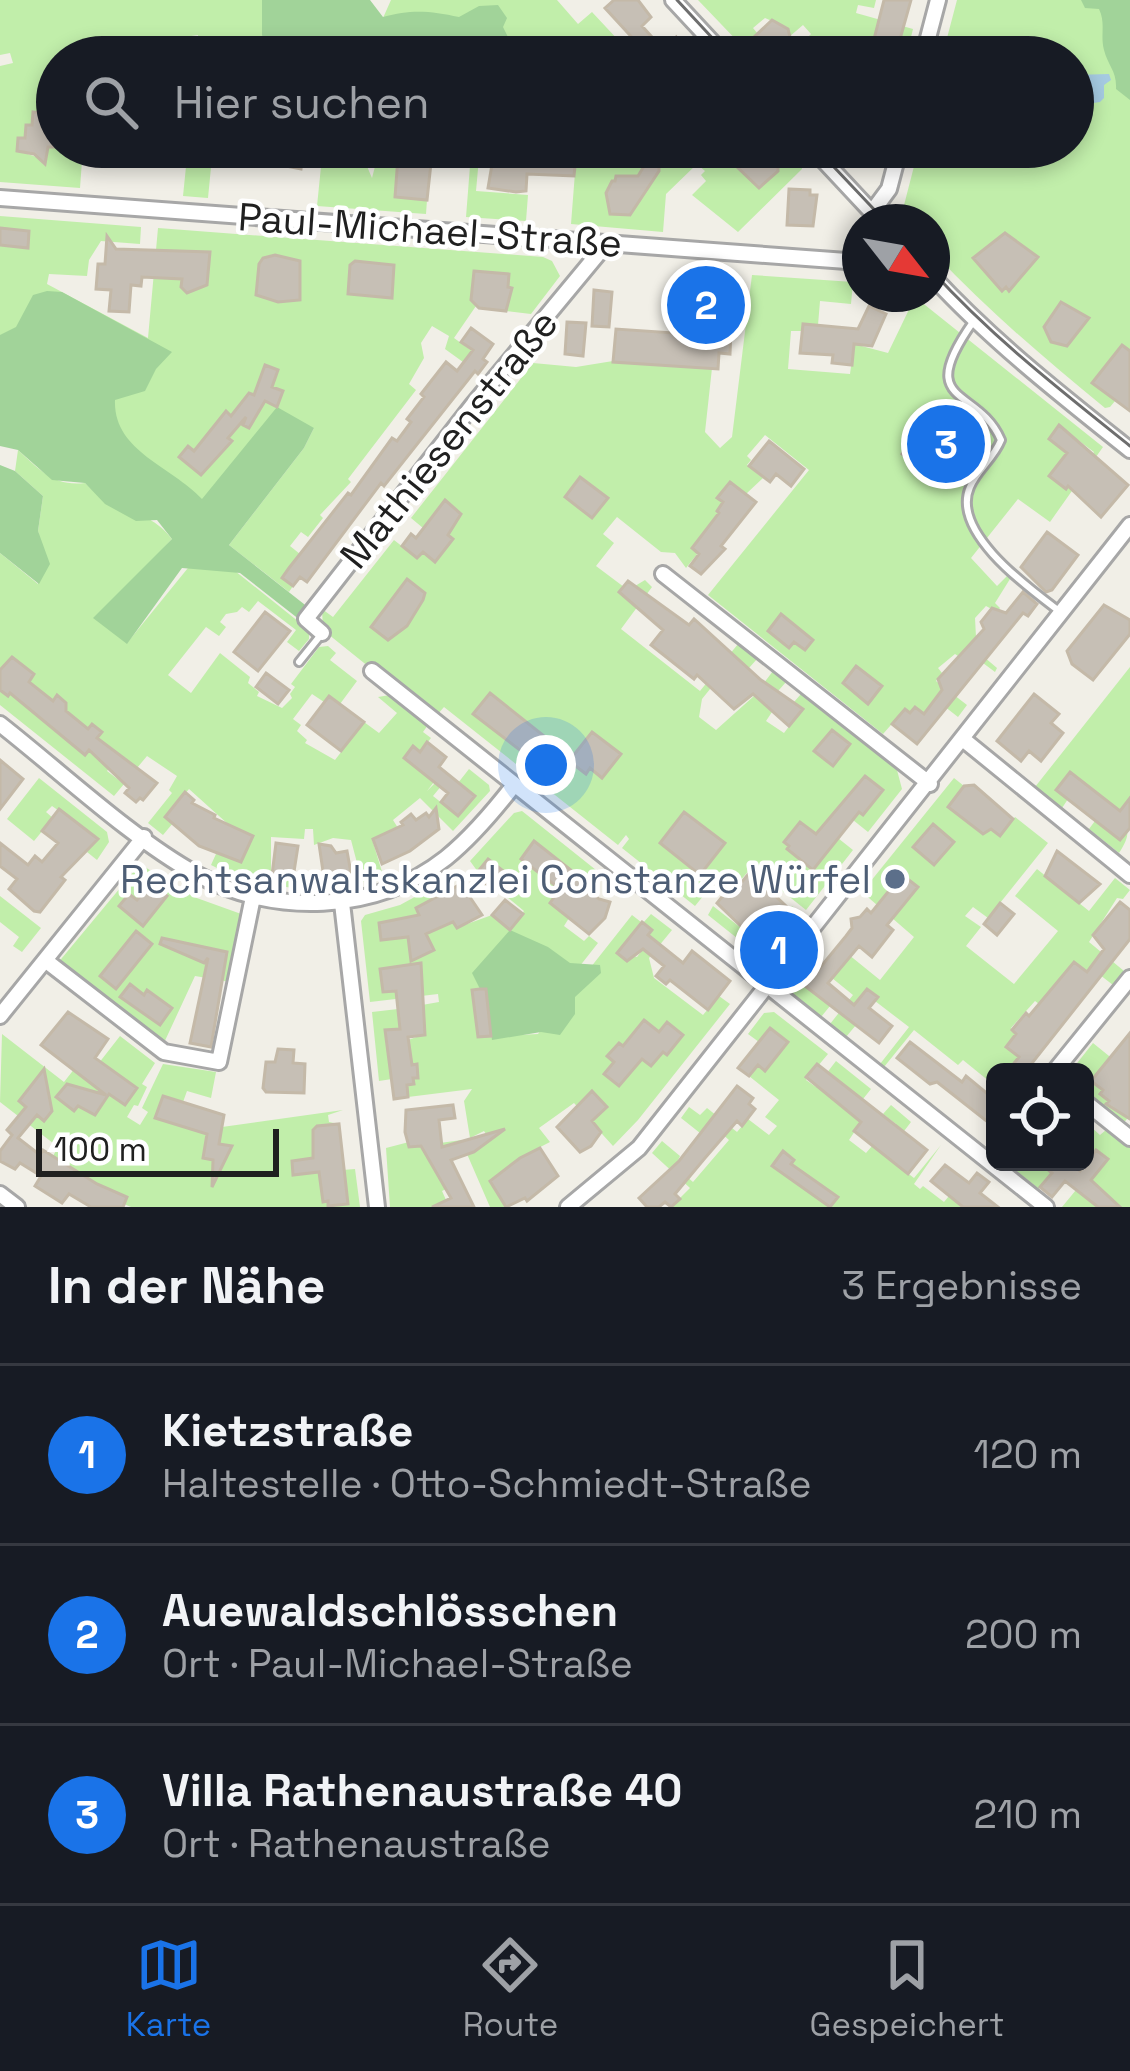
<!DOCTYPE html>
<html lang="de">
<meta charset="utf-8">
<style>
:root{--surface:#171b24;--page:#20242c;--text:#f1f3f6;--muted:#9ea1a6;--line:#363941;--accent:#1a73e8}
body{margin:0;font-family:"Space Grotesk",sans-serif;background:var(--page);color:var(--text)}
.controls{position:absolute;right:36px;bottom:36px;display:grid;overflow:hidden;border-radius:18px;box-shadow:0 6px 18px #0003}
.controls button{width:108px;height:108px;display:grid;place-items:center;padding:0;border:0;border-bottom:3px solid var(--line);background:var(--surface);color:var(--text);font:60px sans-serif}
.compass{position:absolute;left:842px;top:204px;width:108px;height:108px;border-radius:50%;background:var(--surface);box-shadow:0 6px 18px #0003;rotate:121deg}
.scale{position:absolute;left:36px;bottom:30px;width:243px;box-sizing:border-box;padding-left:12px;border:6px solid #202020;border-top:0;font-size:33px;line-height:42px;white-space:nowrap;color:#202020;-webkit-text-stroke:9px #fff;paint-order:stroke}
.you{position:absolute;left:546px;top:765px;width:42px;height:42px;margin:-30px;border:9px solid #fff;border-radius:50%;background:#1a73e8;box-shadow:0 0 0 18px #1a73e833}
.badge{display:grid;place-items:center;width:78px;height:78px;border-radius:50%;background:var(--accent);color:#fff;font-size:39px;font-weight:700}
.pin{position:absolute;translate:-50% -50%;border:6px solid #fff;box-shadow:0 3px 12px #0006}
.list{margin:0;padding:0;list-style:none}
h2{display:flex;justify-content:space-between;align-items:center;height:156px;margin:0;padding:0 48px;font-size:51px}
h2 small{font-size:39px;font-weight:400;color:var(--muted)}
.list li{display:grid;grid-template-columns:78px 1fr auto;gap:36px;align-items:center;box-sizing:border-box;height:180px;padding:0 48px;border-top:3px solid var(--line)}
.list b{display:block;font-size:45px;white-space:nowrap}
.list p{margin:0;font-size:39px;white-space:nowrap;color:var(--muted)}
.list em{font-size:39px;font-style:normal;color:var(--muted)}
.icon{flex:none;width:66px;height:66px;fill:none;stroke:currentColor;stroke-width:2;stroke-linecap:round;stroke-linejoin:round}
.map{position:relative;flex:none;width:1130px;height:1207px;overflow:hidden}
.search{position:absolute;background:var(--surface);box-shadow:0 6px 18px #0003;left:36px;right:36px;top:36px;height:132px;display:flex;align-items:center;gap:30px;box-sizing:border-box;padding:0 42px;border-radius:66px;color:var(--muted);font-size:45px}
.sheet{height:696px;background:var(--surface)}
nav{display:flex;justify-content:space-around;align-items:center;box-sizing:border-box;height:168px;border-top:3px solid var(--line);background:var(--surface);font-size:33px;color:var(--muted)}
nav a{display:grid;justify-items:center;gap:6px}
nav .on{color:var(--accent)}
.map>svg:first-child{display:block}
</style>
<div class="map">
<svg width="1130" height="1207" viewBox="0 0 1130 1207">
<rect width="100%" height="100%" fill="#f1efe7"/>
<path fill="#c1eeaa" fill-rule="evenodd" d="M0,0H284L309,38L327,42L341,57H197L198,35L138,44L136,57H126V46L107,49L106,57H57V147H83L80,188L0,182V66L13,63L10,53L0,55ZM33,113L54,114L53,127L57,128L55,147H47L42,159L25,153L18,138H25L26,125H32Z
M391,0H557L578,24L592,12L634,57H480L383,18Z
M698,0H876L874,8L858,5L856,13L913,29L906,57H895L900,37L876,33L870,55L831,57L822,48L811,57H788L811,34L803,25L789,37L788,28L765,18L753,28L758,34L743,47Z
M957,0H1116L1130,4V351L1122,345L1092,383L1115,401L1110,407L1105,408C1044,358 986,309 932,251V222H905L903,209L919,147H1073V57H942Z
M188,147H213L208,198L183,196Z
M323,147H366V164L372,178L380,147H411L410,158L398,157L395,197L427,200L426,214L317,206Z
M451,147H480L476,191L528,195L526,221L466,217L470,166L450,164Z
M577,147H789L801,159L802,169L738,232L692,195L706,181L701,175L705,171L697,164L666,194L663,232L571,224Z
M0,216L141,227L140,244L101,241L89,260L87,276L49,274L47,284L148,338L158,228L543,257L552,261L560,276L531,314L506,311L512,288L473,296L476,306L454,338L472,351L463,362L445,349L449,336L432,326L421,343L424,358L409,384L416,390L348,479L351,482L320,515L323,518L308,537L301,532L290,546L300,554L282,577L293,586L289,592L229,545L304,448L314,428L198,506L0,354Z
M752,275L853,282L851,304L820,301L818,325L804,324L802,331H791L788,369L850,374L854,344L888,353L915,297L1103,447L1050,522L1018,499L971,558L997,586L1007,576L1010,579L995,603L1000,608L997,612L986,606L975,618L976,637L970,645L997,668L995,672L983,663L978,669L955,654L938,668L942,673L936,681L967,705L958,717L935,699L927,717L916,707L910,713L905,709L883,734L708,595L809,470L765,435L747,456L751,460L747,465L763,478L746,494L729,482L718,498L723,502L717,511L728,520L705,531L692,547L698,553L686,568L675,553L661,552L617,517L603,534L614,543L596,566L624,587L635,586L645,580L652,587L621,629L700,691L738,644L757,659L749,668L735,658L702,699L699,717L716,730L754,696L773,671L786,682L765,706L772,712L766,721L784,733L802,709L794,702L801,694L897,770L902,789L868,832L838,808L824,827L853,850L806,910L752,867L732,890L717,879L695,906L622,848L629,839L626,835L618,845L444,707L437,715L373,663L369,667L323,630L322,609L333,617L394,540L417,558L423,552L436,561L453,540L448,535L461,514L445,501L436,511L441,517L429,521L423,528L411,518L533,363L576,367L613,361L712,368L705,432L720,448L732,437ZM945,406L976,427L974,431L983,456L962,475L941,472L927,461L920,469L902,454L908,446L903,441L934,407ZM1059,426L1094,452L1066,489V452L1049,439Z
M18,450C39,469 54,487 85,483C115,514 146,506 172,539L149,564L127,643L205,547L309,630V639L299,651L287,642L296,630L258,601L249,612L242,607L237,612L226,614L220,622L226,627L219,636L206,627L168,675L191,693L220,653L250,677L248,683L259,692L257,696L282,708L292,698L290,694L295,687L291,684L319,647L328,646L336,653L330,660L357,681L340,704L329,696L324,702L312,694L293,719L301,725L297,731L307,740L305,743L335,760L364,722L379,733L397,713L378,697L390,695L428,725L423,732L431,738L420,752L413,747L404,758L434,782L427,791L442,776L447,779L433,796L458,816L474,796L458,783L469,769L489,785L490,791L453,831L420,798L393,820L398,828L372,839L383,875L362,882L351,840L333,838L314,845L313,829H305L304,839L271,837V875L294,878L293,888C264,884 237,879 211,865L229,825L189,789L166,816L173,823L163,835L148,823L172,793L169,790L177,776L147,756L137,768L120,755L107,771L124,784L114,796L0,705V553L38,584L41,547L38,531L43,496L15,471Z
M1130,667V802L1120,812C1130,830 1130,836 1119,853L1089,829L1109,802L1070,772L1056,789L1068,799L1062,808L1035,787Z
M39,778L107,832L109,842L97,860L87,852L97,838L52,806L46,812L53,818L34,841L7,819Z
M954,778L964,786L985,831L991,829L1000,836L1015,817L1048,843L988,918L973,907L965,916L981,927L966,946L1014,984L1058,931L1015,896L1037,869L1089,911L1115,878L1130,890L1123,899L1117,898L1089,942L1124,971L1113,985L1091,968L1087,972L1073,962L1039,1004L1035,1001L1011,1028L1016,1034L1006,1047L1019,1057L1011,1067L1016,1072H995V1086L963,1060L958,1065L914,1030L884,1067L880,1064L909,1027L875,1001L877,997L867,989L854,1005L856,1025L846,1037L830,1024L853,995L832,978L838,946L880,980L914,937L862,892Z
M522,811L601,874L588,889L582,884H561L550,902L569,918L564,926L584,941L589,936L598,943L572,976L473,990L483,1020L476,1022L478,1037L538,1034L632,915L641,922L618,952L637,957L643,949L639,946L643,923L651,914L672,930L649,958L654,978L703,1015L719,996L730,1004L638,1120L613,1146L574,1103L539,1128L550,1142L519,1158L490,1181L506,1207H490L467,1154L490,1140L484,1131L470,1138L464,1101L472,1089L408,1097L407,1085L413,1084V1078L418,1077L417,1065L392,1079L379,1081L372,1012L398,1009L404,1028L386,1030L408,1040L425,1034L422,1005L439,1002L438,994L370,1002L361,921L365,915L400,905L444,881L451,891L448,913L456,928L492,915L510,929L524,911L496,888L506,874L478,872L470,861L514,813Z
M140,864L194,897L244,915L230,982L195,976L163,1045L57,964ZM151,883L167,896L143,925L119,906L129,894L137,900Z
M0,896L41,928L22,952L13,946L19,937L0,922Z
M713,906L759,942L765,940L792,906L802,914L771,953L757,954L708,915Z
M810,956L822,966L806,985L830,1006L821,1017L790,992V981Z
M774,1012L828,1054L806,1080L816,1087L836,1061L871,1089L851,1114L861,1122L849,1140L866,1153L872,1146L877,1149L896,1124L883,1114L891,1105L911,1122L885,1156L914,1178L941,1145L914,1184L920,1189L923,1186L944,1202L963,1179L965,1207H671L690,1188L652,1153L662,1141L680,1156L678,1160L683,1164L679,1170L693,1182L729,1140L712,1125L700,1133L681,1118L689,1107L700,1115L707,1108L737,1132L748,1119L769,1135L777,1126L765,1117L779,1100L749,1076L758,1065L764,1070L759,1042L748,1034L764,1013Z
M2,1034L64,1082L75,1068L88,1077L120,1036L155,1063L142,1084L147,1087L138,1106L134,1105L127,1117L140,1125L148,1112L142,1108L163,1064L216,1072L211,1098L187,1091L183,1102L163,1096L155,1117L207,1135L203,1158L213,1160V1169L225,1162L219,1144L222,1127L343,1110L328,1115L329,1122L339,1124L314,1127L317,1151L312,1152L314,1162L293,1174L355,1169L360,1207H131L124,1204L127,1197L88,1207L95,1192L83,1188L88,1178L53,1156L58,1147L0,1102Z
M1093,1043L1130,1073V1115L1123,1124L1085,1094V1072H1070Z
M1085,1112L1095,1119L1090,1126L1100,1135L1107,1129L1130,1147V1207H1062L1076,1190L1090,1200L1100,1188L1091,1180L1108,1159L1097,1150L1080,1171L1058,1182L1050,1175L1039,1189L1015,1170L1021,1162H1085Z
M462,1140L463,1143L429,1161L434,1169L460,1182L442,1191L446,1200L434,1207H390L386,1148L409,1142L410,1147Z"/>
<path fill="#a1d399" d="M262,0H370L383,17C411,9 431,11 459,17L479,6L498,5L507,18L503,27L510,41L500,57H467L456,49L423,42L400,44L394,57H341L327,42L309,38L284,42L280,57H272L262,35Z
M1081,0H1130V100L1116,89C1117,71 1108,66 1104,50C1100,34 1106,24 1099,9L1085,8Z
M47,291L62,292L172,352L156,369L145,391L115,400C113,451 171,466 202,499L277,407L314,428L304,448L229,545L309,608L300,620L240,573L182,568L127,644L93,618L172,539L157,520L136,521L105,504L85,483L52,480L18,450L0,446V335L16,327L33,295Z
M0,465L15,471L43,496L38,531L50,564L39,584L0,553Z
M510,930L548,947L570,963L600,965L601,973L575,997V1014L560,1035L541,1032L492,1040L486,989H480L472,973Z"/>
<path fill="#a5cae1" d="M1109,74L1111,80L1104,85V98L1100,102L1073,106V75Z"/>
<path fill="#c6bfb5" stroke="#c4b9a8" stroke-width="3" d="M614,0H638L651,17L642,26L661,47L676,37L680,49L671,57H650L605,8Z
M884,0H911L895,57L870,55Z
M772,20L788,29L791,41L773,57H765L752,39Z
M33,112L54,114L55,147H48L45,164L34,154L17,151L18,138H25L26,125H32Z
M278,147H311L310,162L302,161L301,169L276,164Z
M411,147H452L450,164L431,163L427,200L395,197L398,157L410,158Z
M495,147H535V157L561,159L562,147H577L574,176L527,174L526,191L516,192L488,188Z
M754,147H772L783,160L778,165V171L759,188L735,165Z
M649,158L659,165V171L630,215L610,214L606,193L612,181H615L616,176H638Z
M789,189L810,190V195H817L813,226L787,225Z
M0,228L29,231L28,248L0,245Z
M1005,233L1038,257L1009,291L1006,287L1002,291L973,258Z
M107,236L116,249L210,252L207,285L187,293L181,287L182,279L142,277L141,286L131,285L129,312L109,311L111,290L96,289L98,264H105Z
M275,255L300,261V300L278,302L256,295L259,264L263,258Z
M355,261L394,265L392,298L348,294L350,265Z
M474,271L509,274L508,287L512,288L506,311L479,308L471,300Z
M691,279L723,282L720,328L731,329L730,354L719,353L718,369L613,362L616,329L688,334Z
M594,290L612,292L609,327L592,326Z
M1061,302L1089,318L1067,346L1051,342L1044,327Z
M869,306L886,314L872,346L854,344L852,365L832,363L833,355L800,353L803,324L858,329Z
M567,322L586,323L583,356L565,354Z
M471,328L493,344L483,359L487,362L478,374L475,371L384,486L381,483L307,582L300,577L293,586L282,578L289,568L348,493L351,495L392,438L397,441L411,422L407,419L424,397L421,394L446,362L457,371L473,350L461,342Z
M1122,345L1130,351V411L1092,383Z
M265,365L278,370L272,387L283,391L277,407L265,401L249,428L243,425L246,417L228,438L232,441L201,475L179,457L188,446L194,451L226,411L231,416L249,393L254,395Z
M949,405L977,428L974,431L988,443L974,466L971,464L955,481L927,461L921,469L902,454L908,446L903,442L925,414L934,407Z
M1059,425L1128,485L1101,517L1068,486L1066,489L1049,476L1067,453L1049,439Z
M769,441L804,469L791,486L776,474L770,482L749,466Z
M580,477L608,498L592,518L565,497Z
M730,482L756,502L721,546L725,549L701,574L690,566L699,554L692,548L719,513L717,511L723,502L717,498Z
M445,500L461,514L448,535L453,539L435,562L423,552L417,558L402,546L411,534L416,538Z
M1047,532L1078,555L1052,590L1046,592L1021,567Z
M407,579L425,593L423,600L407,626L388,640L371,627Z
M628,581L689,625L694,619L761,680L803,709L789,726L753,694L734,709L697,675L694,679L651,645L663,630L619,592Z
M1023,592L1037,604L1028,616L1023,613L917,744L892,724L905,709L910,713L915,707L924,714L942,690L938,679L984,629L981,622L992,608L1006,613Z
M1104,605L1130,620V634L1093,680L1072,664L1067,651Z
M265,612L290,631L258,671L234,652Z
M781,614L813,640L805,650L794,642L789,648L768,631Z
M12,657L34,674L29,682L53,701L57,695L66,703V711L88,729L92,724L102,732L97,738L157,783L143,800L140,798L136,802L125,793L129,788L89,750L85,755L10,693L8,696L0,690V670Z
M856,666L882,686L868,704L843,683Z
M266,673L289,690L278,704L256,687Z
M490,693L544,736L538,744L561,762L551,774L473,714Z
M1034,694L1059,714L1051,723L1063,733L1041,761L1029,751L1021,761L997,741Z
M329,696L364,722L341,751L307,725Z
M832,730L850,744L833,766L814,751Z
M592,732L621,754L602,778L590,768L586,774L569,761Z
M427,742L446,757L439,767L475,796L458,816L441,802L448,793L404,758L413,746L420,752Z
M0,760L23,779L0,809Z
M1070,772L1120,811L1130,798V828L1120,840L1056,790Z
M865,776L883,790L863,815L859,812L813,870L787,849L789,846L784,842L800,822L816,834Z
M974,785L1013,819L1000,836L991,829L983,834L948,807L964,786Z
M185,792L194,800L192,803L215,815L214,818L253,836L241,862L199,846L165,817Z
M436,808L439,829L410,851L382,864L373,839L403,825L401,822L411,814L416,820L426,813L429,817Z
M59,809L98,839L61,877L65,880L40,912L34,911L9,889L17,879L0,866V843L28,865L35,856L42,862L58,843L42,831Z
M684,812L725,843L700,875L660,843Z
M933,824L954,842L934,865L913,847Z
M534,841L581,878L582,884L599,899L610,902L605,918L589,934L550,903L560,889L521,859Z
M276,843L298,846L293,878L272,875Z
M319,844L331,846L336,853L347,851L351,873L324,878Z
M1057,851L1100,884L1079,903L1045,876Z
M488,859L507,874L494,890L475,875Z
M896,870L918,887L887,925L893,930L872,957L859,946L828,983L854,1005L867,989L878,997L869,1008L892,1026L879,1043L805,986L846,936L852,928L851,919L860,917L867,909L871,913L892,887L886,882Z
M750,872L786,906L766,939L747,932L717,903L725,893L730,897Z
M151,883L167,896L143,926L119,906L129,894L137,900Z
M461,884L482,915L457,928L453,922L426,934L434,950L411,961L408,937L381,940L379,923L419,915L416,908Z
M505,900L523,914L510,930L492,915Z
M1120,902L1130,910V939L1025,1072H1007L1019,1057L1006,1047L1016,1034L1012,1030L1026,1013L1029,1016L1074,962L1087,972L1104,949L1093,935Z
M1000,903L1014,914L997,935L984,924Z
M642,922L652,930L648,935L683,963L692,951L730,981L708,1010L670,980L666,984L656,976L664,966L643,949L627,961L617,953Z
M136,931L152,944L116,989L100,976Z
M162,938L227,952L211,1047L190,1043L208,958L204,963L160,944Z
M421,963L425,1035L408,1037L412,1065L417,1064L418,1078H413L414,1084L407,1085L408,1097L394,1099L385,1030L400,1029L396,991L383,992L380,969Z
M130,984L144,995L147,990L172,1008L160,1025L120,997Z
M480,989H486L491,1036L478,1037L472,990Z
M68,1012L108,1039L95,1058L137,1088L125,1105L109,1094L95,1115L78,1106L74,1111L56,1097L67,1084L106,1095L41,1045Z
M644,1020L659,1032L667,1022L683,1035L667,1055L663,1052L651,1066L642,1059L619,1086L604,1074L614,1062L607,1056L619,1043L623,1046Z
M770,1028L788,1042L765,1071L758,1065L749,1076L738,1068Z
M1130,1033V1119L1106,1104L1109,1101L1100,1094L1103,1090L1091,1081Z
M910,1042L962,1082L966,1076L995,1100V1116L989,1123L937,1082L930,1084L897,1058Z
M278,1049L294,1050L293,1063L305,1064L304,1093L266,1092L263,1088L266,1062H275Z
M817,1064L927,1150L908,1174L854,1131L861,1122L806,1077Z
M44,1069L52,1111L44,1121L37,1115L18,1138L40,1155L43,1150L97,1184L127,1197L123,1207H91L69,1194L62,1203L35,1186L41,1176L20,1163L15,1169L0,1161V1151L12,1135L7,1130L26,1107L19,1101Z
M737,1086L753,1098L749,1104L755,1109L742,1126L737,1121L705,1158L675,1194L680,1199L671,1207L665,1202L659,1207H647L639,1198L679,1161Z
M592,1091L607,1107L592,1121L601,1132L591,1146L580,1152L557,1127Z
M163,1096L224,1115L219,1144L232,1146L212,1187L213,1160L203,1158L207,1134L155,1118Z
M453,1105L455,1118L439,1120L442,1147L505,1129L474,1152L451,1160L474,1207H432L451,1198L421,1146L409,1147L405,1132L406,1110Z
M339,1124L348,1204L328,1206V1201L323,1202L319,1172L293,1175L292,1161L313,1158V1130L317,1126Z
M540,1148L558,1176L527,1201L525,1198L506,1207L490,1181L520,1158Z
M1096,1150L1108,1159L1091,1180L1120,1207H1098L1065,1181L1052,1197L1040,1187L1052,1173L1039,1162H1069L1080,1171Z
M783,1151L794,1160L791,1164L838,1197L830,1207L772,1166Z
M945,1165L969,1183L977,1173L989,1182L980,1193L998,1207H963L931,1181Z"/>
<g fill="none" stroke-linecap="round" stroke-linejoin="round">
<g stroke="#a7a7a7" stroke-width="12">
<path id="service" d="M973,322C913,407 978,386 1001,440C994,458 977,470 970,487C950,532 1030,589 1059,611
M299,662L320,636"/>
</g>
<g stroke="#a7a7a7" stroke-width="20">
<path id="minor" d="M673,0L726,57
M923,57L938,0
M811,147L881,222
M0,198L860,262
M872,212L889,189L900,147
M932,276C992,341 1061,395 1130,450
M663,574L930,784
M322,633L306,619L472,406L607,243
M372,671L1046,1207
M0,724C60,771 131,838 196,874C273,916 375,914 446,858C472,837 493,812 514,785
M964,740L1130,875
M342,903L377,1207
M45,960L164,1052L219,1062L253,897
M0,1016L144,837
M1054,1072L1130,978
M1085,1102L1130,1138
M0,1194L17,1207
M568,1207L639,1148L1130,525"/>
</g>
<use href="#service" stroke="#fff" stroke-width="6"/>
<use href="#minor" stroke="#fff" stroke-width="14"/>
<path stroke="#6e6e6e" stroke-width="3" d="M677,0L730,57
M815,147L886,222
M932,271C992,337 1060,390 1130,446"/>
</g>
<circle fill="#5c6f8a" stroke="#fff" stroke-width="4.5" cx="895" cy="879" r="12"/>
<g text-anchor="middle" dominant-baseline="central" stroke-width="9" stroke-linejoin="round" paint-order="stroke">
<g font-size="39" fill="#202020" stroke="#fff">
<text transform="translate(430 230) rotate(4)">Paul-Michael-Straße</text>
<text transform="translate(449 439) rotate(-51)">Mathiesenstraße</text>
</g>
<g font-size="39" fill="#4e5e75" stroke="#fff" text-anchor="end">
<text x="871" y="879">Rechtsanwaltskanzlei Constanze Würfel</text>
</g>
</g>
</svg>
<div class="controls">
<button><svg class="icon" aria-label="locate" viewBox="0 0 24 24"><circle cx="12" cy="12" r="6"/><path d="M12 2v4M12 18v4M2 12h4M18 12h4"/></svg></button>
</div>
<svg class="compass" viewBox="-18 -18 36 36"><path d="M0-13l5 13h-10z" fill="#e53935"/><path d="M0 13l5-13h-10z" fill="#9ea1a6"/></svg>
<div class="scale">100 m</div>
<div class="you"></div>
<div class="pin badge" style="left:779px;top:950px">1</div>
<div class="pin badge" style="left:706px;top:305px">2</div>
<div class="pin badge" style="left:946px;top:444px">3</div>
<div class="search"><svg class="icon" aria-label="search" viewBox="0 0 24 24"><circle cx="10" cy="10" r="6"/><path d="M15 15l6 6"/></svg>Hier suchen</div>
</div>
<section class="sheet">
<h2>In der Nähe<small>3 Ergebnisse</small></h2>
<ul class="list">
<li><span class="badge">1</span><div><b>Kietzstraße</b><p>Haltestelle · Otto-Schmiedt-Straße</p></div><em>120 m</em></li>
<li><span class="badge">2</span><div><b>Auewaldschlösschen</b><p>Ort · Paul-Michael-Straße</p></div><em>200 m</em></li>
<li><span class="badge">3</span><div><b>Villa Rathenaustraße 40</b><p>Ort · Rathenaustraße</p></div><em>210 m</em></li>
</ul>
</section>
<nav>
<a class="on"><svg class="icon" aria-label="map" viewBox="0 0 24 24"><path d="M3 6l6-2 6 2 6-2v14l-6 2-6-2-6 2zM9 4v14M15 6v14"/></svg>Karte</a>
<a><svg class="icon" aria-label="directions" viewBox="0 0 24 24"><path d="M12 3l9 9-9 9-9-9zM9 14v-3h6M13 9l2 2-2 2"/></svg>Route</a>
<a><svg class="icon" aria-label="saved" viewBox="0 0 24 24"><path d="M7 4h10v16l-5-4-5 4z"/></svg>Gespeichert</a>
</nav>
